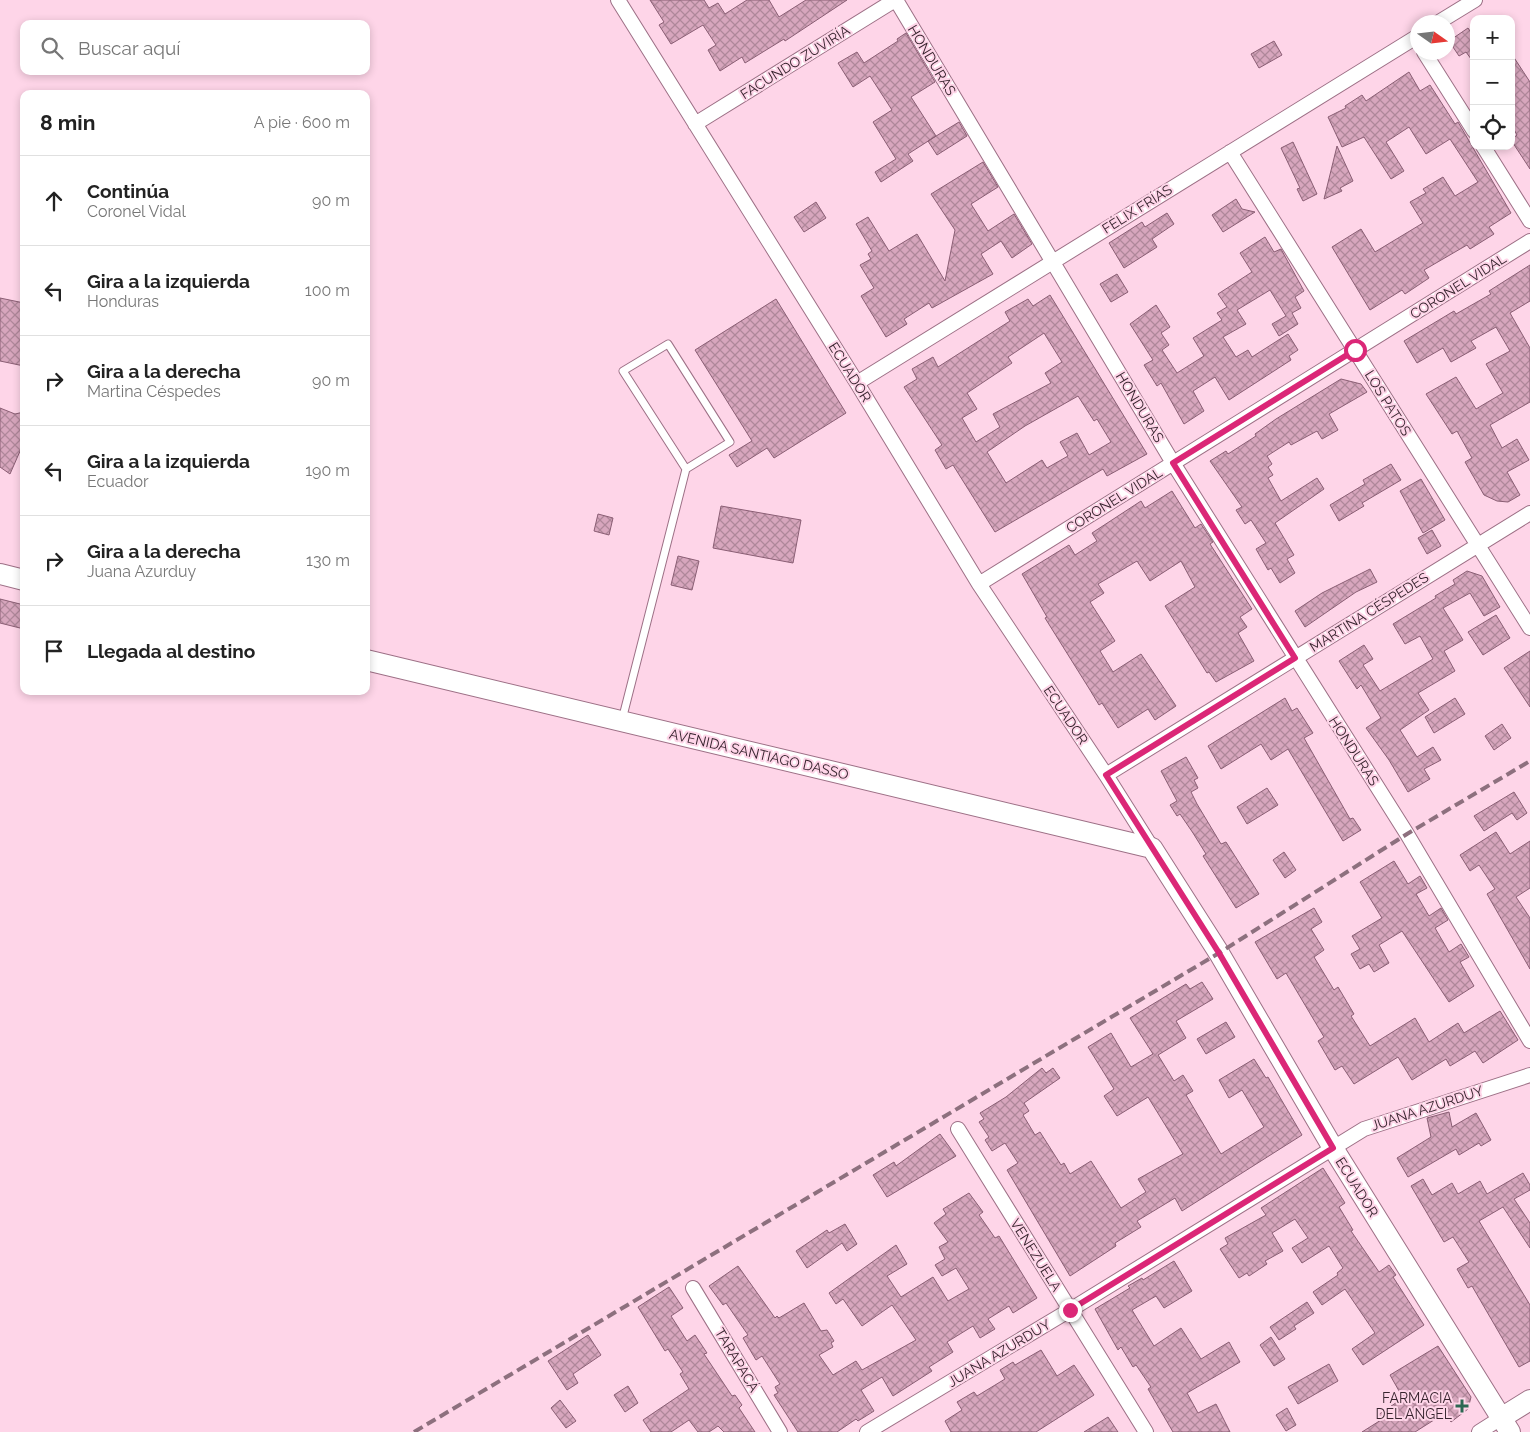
<!DOCTYPE html>
<html lang="es">
<meta charset="utf-8">
<style>
:root{--surface:#fff;--page:#f6f6f6;--text:#222;--muted:#767676;--line:#e0e0e0}
body{margin:0;font-family:Raleway,sans-serif;background:var(--page);color:var(--text)}
.controls{position:absolute;right:15px;top:15px;display:grid;overflow:hidden;border-radius:10px;box-shadow:0 2px 8px #0003}
.controls button{width:45px;height:45px;display:grid;place-items:center;padding:0;border:0;border-bottom:1px solid var(--line);background:var(--surface);color:var(--text);font:25px sans-serif}
.compass{position:absolute;left:1410px;top:15px;width:45px;height:45px;border-radius:50%;background:var(--surface);box-shadow:0 2px 8px #0003;rotate:104deg}
.stop{position:absolute;width:15px;height:15px;margin:-11px;border:4px solid #db2777;border-radius:50%;background:#fff}
.stop.end{background:#db2777;border-color:#fff;box-shadow:0 1px 5px #0008}
.list{margin:0;padding:0;list-style:none}
h2{display:flex;justify-content:space-between;align-items:center;height:65px;margin:0;padding:0 20px;font-size:21px}
h2 small{font-size:16px;font-weight:400;color:var(--muted)}
.list li{display:grid;grid-template-columns:32px 1fr auto;gap:15px;align-items:center;box-sizing:border-box;height:90px;padding:0 20px;border-top:1px solid var(--line)}
.list b{display:block;font-size:19px;white-space:nowrap}
.list p{margin:0;font-size:16px;white-space:nowrap;color:var(--muted)}
.list em{font-size:16px;font-style:normal;color:var(--muted)}
.icon{flex:none;width:28px;height:28px;fill:none;stroke:currentColor;stroke-width:2;stroke-linecap:round;stroke-linejoin:round}
.map{position:relative;flex:none;width:1530px;height:1432px;overflow:hidden}
.search{position:absolute;background:var(--surface);box-shadow:0 2px 8px #0003;left:20px;top:20px;width:350px;height:55px;display:flex;align-items:center;gap:12px;box-sizing:border-box;padding:0 18px;border-radius:10px;color:var(--muted);font-size:19px}
.panel{position:absolute;background:var(--surface);box-shadow:0 2px 8px #0003;left:20px;top:90px;width:350px;height:605px;border-radius:10px}
.map>svg:first-child{display:block}
</style>
<div class="map">
<svg width="1530" height="1432" viewBox="0 0 1530 1432">
<defs>
<pattern id="building-cross-hatch" width="8" height="8" patternUnits="userSpaceOnUse" patternTransform="scale(1.25)"><rect width="8" height="8" fill="#d7a6bd"/><path d="M0 0l8 8M0 8l8-8" fill="none" stroke="#af879a"/></pattern>
</defs>
<rect width="100%" height="100%" fill="#fed5e8"/>
<path fill="url(#building-cross-hatch)" stroke="#8a5e74" fill-rule="evenodd" d="M650,0H704L709,8L718,3L725,14L747,0H769L779,17L806,0H847L785,41L784,39L745,63L742,57L720,71L708,50L716,45L703,25L671,44L659,25L664,22Z
M1468,28L1474,37V63L1466,52L1459,56L1449,41Z
M906,33L935,82L911,97L936,136L908,154L913,161L881,182L875,172L896,159L873,122L892,110L870,76L853,87L838,63L857,52L864,63L898,41L897,39Z
M1274,41L1282,55L1259,68L1251,54Z
M1511,53L1530,82V169L1511,140L1517,135L1511,124Z
M1409,72L1420,91L1430,85L1455,124L1458,122L1511,213L1489,227L1494,234L1470,249L1467,245L1424,270L1429,278L1405,294L1402,290L1370,310L1332,247L1361,229L1375,252L1423,223L1410,202L1426,193L1423,189L1443,177L1455,196L1478,182L1450,139L1426,154L1409,127L1386,142L1404,171L1391,179L1364,137L1342,147L1328,117L1346,108L1345,106L1362,95L1366,101Z
M959,122L967,136L937,155L928,141Z
M1293,142L1317,194L1303,201L1297,189L1300,188L1281,148Z
M1337,146L1353,181L1340,188L1342,191L1324,199Z
M983,162L998,187L971,204L988,231L1014,214L1032,244L1012,258L1001,241L981,254L993,274L932,308L929,303L904,319L907,324L886,337L861,296L874,288L860,265L871,259L868,254L872,251L856,224L868,217L889,251L917,234L945,281L955,230L931,194Z
M1236,199L1242,209L1255,212L1223,232L1212,215Z
M816,202L826,218L804,232L794,217Z
M1167,213L1174,224L1152,239L1157,247L1124,268L1109,243L1142,222L1145,227Z
M1265,237L1274,252L1281,249L1304,291L1295,297L1301,308L1292,313L1298,324L1279,336L1272,324L1286,316L1270,290L1237,310L1246,324L1223,337L1236,357L1248,350L1252,357L1288,334L1298,350L1289,356L1291,360L1229,400L1215,377L1193,391L1204,411L1184,424L1161,383L1157,386L1144,365L1153,360L1130,324L1156,305L1170,327L1161,333L1169,345L1162,350L1177,373L1204,356L1193,338L1222,320L1217,313L1227,307L1218,294L1252,272L1240,253Z
M1530,265V301L1510,313L1530,348V402L1490,425L1502,448L1517,439L1529,460L1507,472L1520,495L1508,502L1497,501L1484,495L1465,462L1472,458L1457,431L1452,434L1426,394L1456,377L1476,409L1503,393L1486,364L1510,351L1496,327L1471,341L1476,348L1451,362L1443,348L1417,363L1404,341L1454,311L1456,314L1491,294L1489,291Z
M1117,274L1128,292L1111,302L1100,284Z
M1050,295L1147,454L1107,476L1103,469L995,532L953,465L946,469L935,450L942,445L904,387L917,379L912,369L933,357L938,367L1010,321L1005,312L1028,299L1033,306ZM1044,333L1062,362L1045,373L1051,383L993,414L1000,427L976,442L962,418L977,409L967,393L1012,363L1008,357ZM1078,396L1094,421L1097,419L1111,442L1089,455L1077,433L1060,442L1068,456L1047,468L1042,460L1006,483L987,452L1025,426Z
M0,298L24,303V366L0,361Z
M776,299L846,413L774,458L767,448L737,467L729,455L752,441L695,350Z
M1341,379L1361,384L1367,392L1329,414L1338,430L1322,439L1317,431L1291,445L1289,442L1267,456L1272,464L1268,467L1273,475L1268,478L1281,501L1317,478L1324,489L1275,523L1294,555L1287,559L1295,573L1280,583L1271,568L1268,570L1256,549L1266,543L1251,520L1245,524L1236,510L1242,507L1210,461L1226,451L1228,454L1256,436L1255,434L1276,419Z
M0,408L15,414L24,412V442L10,474L0,467Z
M1391,464L1401,480L1362,503L1364,506L1339,521L1330,505L1365,484L1363,480Z
M1421,479L1445,520L1423,533L1400,491Z
M1172,491L1195,528L1201,524L1213,542L1210,544L1252,609L1240,617L1247,627L1238,633L1254,661L1216,682L1209,672L1207,673L1165,606L1195,587L1181,561L1150,581L1137,561L1098,584L1104,593L1090,602L1115,641L1100,651L1113,672L1141,654L1176,706L1155,720L1148,709L1118,728L1102,703L1099,705L1090,690L1045,618L1047,617L1022,574L1069,545L1075,555L1097,541L1092,533L1141,501L1145,508Z
M721,506L801,520L793,563L713,548Z
M598,514L613,518L609,535L594,531Z
M1432,530L1441,546L1427,554L1418,538Z
M678,556L699,561L692,590L671,585Z
M1370,569L1377,582L1356,592L1305,627L1295,611L1322,593Z
M1467,571L1482,576L1500,607L1484,616L1470,593L1443,608L1463,640L1444,651L1455,671L1418,693L1429,710L1400,730L1417,757L1433,747L1441,760L1424,769L1430,779L1408,792L1389,760L1366,728L1381,718L1361,685L1357,689L1339,661L1364,645L1373,659L1363,665L1380,691L1433,659L1420,636L1405,644L1393,624L1436,598L1435,596L1455,584L1453,580Z
M0,599L24,605V629L0,623Z
M1496,615L1510,638L1483,655L1468,632Z
M1530,651V707L1504,668Z
M1285,698L1292,711L1297,708L1313,733L1304,738L1350,819L1353,818L1361,830L1343,841L1288,749L1271,760L1261,744L1221,769L1208,746Z
M1455,698L1465,714L1434,733L1425,717Z
M1502,724L1511,738L1494,750L1485,736Z
M1186,757L1198,778L1194,780L1198,788L1191,792L1197,804L1221,844L1226,842L1259,894L1236,908L1203,856L1206,854L1193,833L1180,814L1177,816L1170,805L1177,801L1161,771Z
M1267,788L1278,805L1247,824L1237,807Z
M1514,792L1527,813L1517,820L1512,813L1484,831L1474,816Z
M1496,832L1510,854L1530,841V888L1516,897L1530,918V969L1487,894L1495,889L1479,865L1470,871L1460,855Z
M1284,852L1296,870L1285,878L1273,860Z
M1394,861L1408,884L1420,876L1427,888L1416,894L1429,916L1441,908L1448,920L1435,928L1449,952L1461,944L1469,957L1460,962L1474,986L1449,1002L1402,931L1379,945L1389,963L1374,972L1369,964L1360,969L1351,954L1360,949L1352,936L1382,918L1360,882Z
M1314,908L1322,922L1311,929L1324,950L1314,957L1334,990L1338,987L1354,1014L1351,1016L1370,1046L1415,1018L1429,1042L1458,1023L1464,1033L1500,1011L1518,1040L1483,1063L1475,1051L1450,1066L1446,1059L1412,1080L1398,1057L1354,1084L1342,1066L1335,1070L1318,1041L1324,1037L1286,973L1277,979L1255,942Z
M1202,982L1213,999L1176,1021L1186,1038L1158,1055L1174,1081L1183,1075L1193,1091L1186,1095L1221,1154L1264,1127L1242,1090L1229,1098L1219,1080L1254,1059L1266,1078L1268,1077L1302,1135L1182,1211L1175,1198L1137,1221L1141,1227L1115,1243L1116,1246L1070,1276L1007,1170L1018,1163L1005,1143L992,1151L985,1140L989,1137L979,1122L984,1119L980,1113L1006,1097L1042,1068L1046,1073L1053,1068L1060,1078L1024,1103L1029,1111L1023,1115L1035,1135L1040,1132L1061,1165L1064,1163L1070,1174L1091,1161L1121,1208L1146,1192L1138,1179L1183,1154L1148,1097L1117,1116L1104,1096L1114,1089L1088,1047L1111,1033L1131,1067L1153,1054L1130,1018L1186,984L1190,989Z
M1226,1022L1235,1037L1206,1054L1197,1039Z
M1449,1112L1452,1127L1476,1113L1491,1140L1481,1146L1479,1143L1459,1155L1456,1149L1408,1177L1397,1158L1431,1137L1427,1118Z
M940,1134L956,1156L887,1197L873,1175L894,1162L896,1166Z
M1323,1168L1345,1203L1339,1207L1353,1230L1351,1231L1379,1272L1389,1265L1396,1275L1393,1277L1424,1325L1363,1365L1352,1349L1375,1333L1345,1289L1322,1305L1313,1292L1338,1275L1337,1273L1343,1268L1329,1246L1302,1263L1292,1248L1308,1238L1295,1219L1272,1233L1283,1251L1265,1261L1267,1264L1249,1276L1247,1273L1239,1278L1220,1249L1228,1244L1225,1238L1266,1215L1261,1208Z
M1523,1173L1530,1185V1190L1514,1199L1530,1223V1248L1503,1207L1479,1221L1530,1305V1361L1519,1367L1472,1286L1468,1288L1457,1269L1469,1262L1453,1237L1444,1242L1411,1186L1423,1179L1432,1195L1452,1183L1458,1194L1480,1181L1487,1194Z
M969,1193L983,1212L979,1215L995,1238L999,1236L1037,1298L1013,1313L1009,1306L988,1319L995,1329L980,1338L973,1326L947,1342L953,1352L929,1367L932,1371L893,1396L882,1377L861,1390L874,1411L858,1421L856,1419L837,1432H798L774,1395L778,1393L775,1387L780,1384L762,1356L756,1360L743,1338L748,1335L726,1303L723,1305L709,1286L738,1266L775,1318L777,1316L779,1318L804,1303L821,1331L827,1330L834,1341L831,1343L833,1347L819,1355L833,1375L856,1361L862,1370L916,1340L892,1305L862,1326L843,1299L836,1304L829,1293L896,1245L907,1264L887,1276L901,1297L933,1277L948,1301L969,1289L956,1268L942,1276L935,1265L945,1259L939,1247L948,1242L934,1223L946,1214L943,1209Z
M845,1224L857,1244L847,1251L842,1243L807,1268L796,1251L827,1230L829,1233Z
M1174,1261L1192,1291L1164,1308L1156,1296L1132,1310L1154,1346L1181,1328L1201,1359L1229,1342L1240,1362L1187,1393L1198,1413L1216,1404L1230,1432H1173L1148,1389L1151,1387L1136,1365L1133,1367L1121,1347L1118,1350L1095,1309L1130,1288L1128,1286L1142,1278L1143,1280Z
M669,1287L683,1308L671,1316L687,1341L695,1335L707,1353L704,1354L732,1396L735,1395L742,1405L739,1408L755,1432H724L718,1426L709,1432H698L689,1420L671,1432H651L643,1420L689,1389L680,1374L683,1372L668,1349L665,1351L638,1307Z
M1307,1302L1314,1313L1294,1326L1296,1329L1279,1340L1270,1327Z
M588,1335L601,1355L573,1374L578,1383L567,1390L548,1361Z
M1271,1337L1285,1359L1274,1366L1260,1345Z
M1438,1346L1471,1397L1468,1409L1451,1422L1445,1413L1415,1432H1362L1381,1420L1378,1415L1403,1398L1390,1375Z
M1041,1350L1057,1376L1074,1365L1094,1395L1036,1432H951L945,1421L962,1410L957,1402L974,1392L977,1396L1005,1379L1000,1370L1013,1362L1015,1365Z
M1329,1364L1338,1381L1298,1404L1288,1387Z
M628,1386L638,1403L625,1412L614,1395Z
M560,1400L576,1421L566,1428L551,1408Z
M1287,1408L1296,1425L1286,1431L1276,1415Z
M1108,1417L1118,1432H1084Z"/>
<g fill="none" stroke-linecap="round" stroke-linejoin="round">
<g stroke="#9d7086" stroke-width="9">
<path id="lane" d="M622,720L686,469L623,371L668,344L730,442L686,469"/>
</g>
<g stroke="#9d7086" stroke-width="16">
<path id="street" d="M618,0L857,383L979,584L1106,775L1152,848
M896,0L1173,463L1407,834L1530,1041
M1439,22L1475,0
M1424,52L1474,131
M695,124L895,0
M1483,146L1530,221
M1230,152L1530,628
M857,383L1418,36
M979,584L1530,241
M1106,775L1530,513
M958,1129L1146,1432
M693,1288L780,1432
M867,1432L1070,1310L1364,1129L1530,1075
M1479,1432L1501,1418"/>
</g>
<g stroke="#9d7086" stroke-width="22">
<path id="secondary" d="M0,574L24,580
M366,660L1152,848L1219,953L1333,1148L1510,1432
M1501,1418L1530,1400"/>
</g>
<use href="#lane" stroke="#fff" stroke-width="7"/>
<use href="#street" stroke="#fff" stroke-width="14"/>
<use href="#secondary" stroke="#fff" stroke-width="20"/>
<path stroke="#8d707e" stroke-width="4" stroke-dasharray="10 5" stroke-linecap="butt" d="M414,1432L1219,953L1407,834L1530,761"/>
</g>
<g fill="none" stroke-linecap="round" stroke-linejoin="round">
<path stroke="#db2777" stroke-width="6" d="M1070,1310L1333,1148L1219,953L1106,775L1295,658L1173,463L1355,350"/>
</g>
<path fill="#2c6853" stroke="#fed5e8" stroke-width="2" d="M1459.5 1398.5h5v5h5v5h-5v5h-5v-5h-5v-5h5z"/>
<g text-anchor="middle" dominant-baseline="central" stroke-width="4" stroke-linejoin="round" paint-order="stroke">
<g font-size="14" fill="#37242e" stroke="#fed5e8">
<text transform="translate(932 60) rotate(59)">HONDURAS</text>
<text transform="translate(795 62) rotate(-32)">FACUNDO ZUVIRÍA</text>
<text transform="translate(1137 209) rotate(-32)">FÉLIX FRÍAS</text>
<text transform="translate(1458 286) rotate(-32)">CORONEL VIDAL</text>
<text transform="translate(850 372) rotate(58)">ECUADOR</text>
<text transform="translate(1388 403) rotate(58)">LOS PATOS</text>
<text transform="translate(1140 407) rotate(59)">HONDURAS</text>
<text transform="translate(1114 500) rotate(-32)">CORONEL VIDAL</text>
<text transform="translate(1369 612) rotate(-32)">MARTINA CÉSPEDES</text>
<text transform="translate(1066 715) rotate(56)">ECUADOR</text>
<text transform="translate(1354 751) rotate(57)">HONDURAS</text>
<text transform="translate(759 754) rotate(13)">AVENIDA SANTIAGO DASSO</text>
<text transform="translate(1427 1108) rotate(-18)">JUANA AZURDUY</text>
<text transform="translate(1357 1187) rotate(58)">ECUADOR</text>
<text transform="translate(1036 1255) rotate(58)">VENEZUELA</text>
<text transform="translate(999 1353) rotate(-31)">JUANA AZURDUY</text>
<text transform="translate(737 1360) rotate(59)">TARAPACÁ</text>
</g>
<g font-size="14" fill="#37242e" stroke="#fed5e8" text-anchor="end">
<text x="1452" y="1398">FARMACIA<tspan x="1452" dy="16">DEL ANGEL</tspan></text>
</g>
</g>
</svg>
<div class="controls">
<button>+</button>
<button>−</button>
<button><svg class="icon" aria-label="locate" viewBox="0 0 24 24"><circle cx="12" cy="12" r="6"/><path d="M12 2v4M12 18v4M2 12h4M18 12h4"/></svg></button>
</div>
<svg class="compass" viewBox="-18 -18 36 36"><path d="M0-13l5 13h-10z" fill="#e53935"/><path d="M0 13l5-13h-10z" fill="#767676"/></svg>
<div class="stop" style="left:1355px;top:350px"></div>
<div class="stop end" style="left:1070px;top:1310px"></div>
<div class="search"><svg class="icon" aria-label="search" viewBox="0 0 24 24"><circle cx="10" cy="10" r="6"/><path d="M15 15l6 6"/></svg>Buscar aquí</div>
<section class="panel">
<h2>8 min<small>A pie · 600 m</small></h2>
<ul class="list">
<li><svg class="icon" aria-label="ahead" viewBox="0 0 24 24"><path d="M12 20V5M6 11l6-6 6 6"/></svg><div><b>Continúa</b><p>Coronel Vidal</p></div><em>90 m</em></li>
<li><svg class="icon" aria-label="left" viewBox="0 0 24 24"><path d="M17 20v-9H6M10 6l-5 5 5 5"/></svg><div><b>Gira a la izquierda</b><p>Honduras</p></div><em>100 m</em></li>
<li><svg class="icon" aria-label="right" viewBox="0 0 24 24"><path d="M7 20v-9h11M14 6l5 5-5 5"/></svg><div><b>Gira a la derecha</b><p>Martina Céspedes</p></div><em>90 m</em></li>
<li><svg class="icon" aria-label="left" viewBox="0 0 24 24"><path d="M17 20v-9H6M10 6l-5 5 5 5"/></svg><div><b>Gira a la izquierda</b><p>Ecuador</p></div><em>190 m</em></li>
<li><svg class="icon" aria-label="right" viewBox="0 0 24 24"><path d="M7 20v-9h11M14 6l5 5-5 5"/></svg><div><b>Gira a la derecha</b><p>Juana Azurduy</p></div><em>130 m</em></li>
<li><svg class="icon" aria-label="arrive" viewBox="0 0 24 24"><path d="M6 21V4h12l-3 4 3 4H6"/></svg><div><b>Llegada al destino</b></div></li>
</ul>
</section>
</div>
